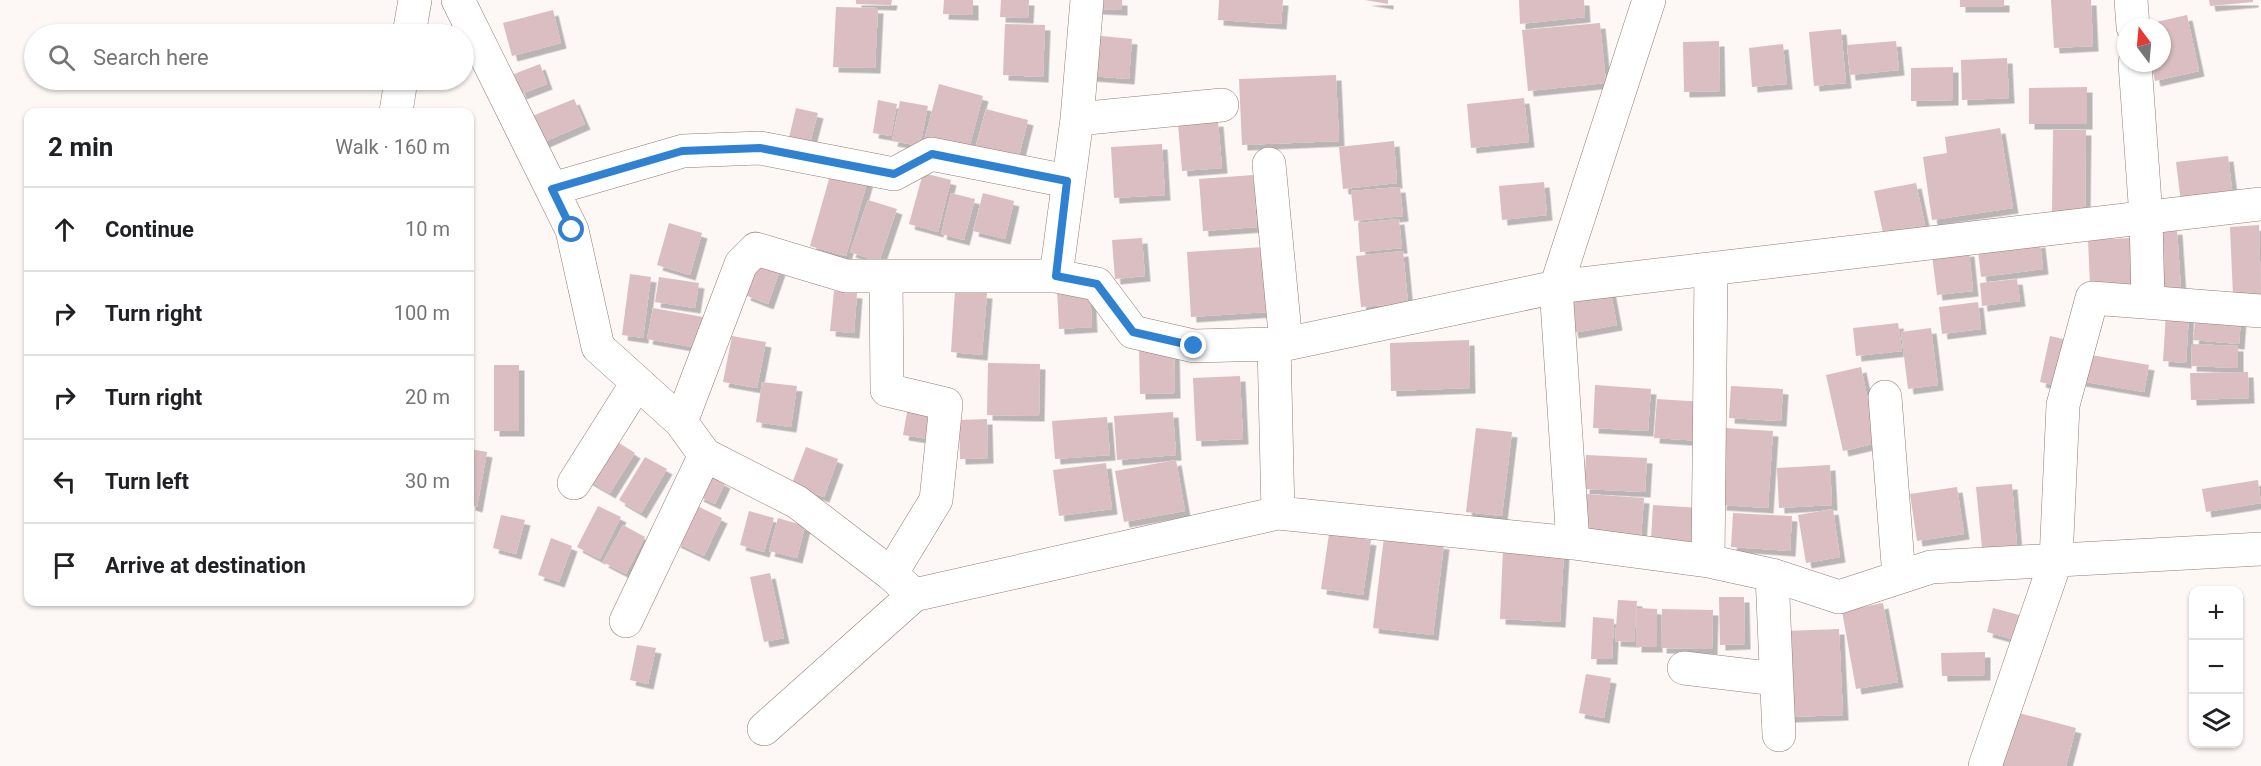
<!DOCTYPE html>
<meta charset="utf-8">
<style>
:root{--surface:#fff;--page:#f2f2f2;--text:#202124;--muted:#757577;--line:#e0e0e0}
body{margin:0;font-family:Roboto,sans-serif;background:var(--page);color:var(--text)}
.controls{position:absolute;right:18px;bottom:18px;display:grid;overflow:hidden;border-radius:12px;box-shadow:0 2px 4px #0004}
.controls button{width:54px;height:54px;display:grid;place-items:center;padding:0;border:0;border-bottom:2px solid var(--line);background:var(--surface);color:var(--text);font:30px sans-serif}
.compass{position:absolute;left:2117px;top:18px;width:54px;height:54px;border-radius:50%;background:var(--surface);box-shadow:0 2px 4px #0004;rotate:344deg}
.stop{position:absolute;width:18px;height:18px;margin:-14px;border:4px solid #2e82d1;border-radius:50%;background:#fff}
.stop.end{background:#2e82d1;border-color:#fff;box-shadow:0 2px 6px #0008}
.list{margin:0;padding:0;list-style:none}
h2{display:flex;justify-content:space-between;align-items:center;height:78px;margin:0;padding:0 24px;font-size:26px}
h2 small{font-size:20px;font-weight:400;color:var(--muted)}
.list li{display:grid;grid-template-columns:39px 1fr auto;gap:18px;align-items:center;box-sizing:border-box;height:84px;padding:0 24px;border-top:2px solid var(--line)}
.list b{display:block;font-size:22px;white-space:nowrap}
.list em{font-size:20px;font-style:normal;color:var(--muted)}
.icon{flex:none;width:33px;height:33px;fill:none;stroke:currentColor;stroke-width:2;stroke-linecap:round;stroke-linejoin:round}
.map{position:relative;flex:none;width:2261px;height:766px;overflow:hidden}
.search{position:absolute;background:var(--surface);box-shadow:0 2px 4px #0004;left:24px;top:24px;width:450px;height:66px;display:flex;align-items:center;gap:15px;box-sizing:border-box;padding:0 21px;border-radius:33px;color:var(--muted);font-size:22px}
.panel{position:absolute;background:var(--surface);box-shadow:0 2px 4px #0004;left:24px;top:108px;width:450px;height:498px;border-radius:12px}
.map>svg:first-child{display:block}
</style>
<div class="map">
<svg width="2261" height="766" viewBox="0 0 2261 766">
<defs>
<filter id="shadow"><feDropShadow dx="5.5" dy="5.5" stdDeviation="0" flood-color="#0004"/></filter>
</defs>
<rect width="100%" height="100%" fill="#fdf7f5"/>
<path fill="#dabec1" filter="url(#shadow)" d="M856,0H892L891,5L856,4Z
M944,0H973V15L943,14Z
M1001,0H1029L1028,18L1000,17Z
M1097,0H1122V10L1097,9Z
M1219,0H1283L1281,24L1218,20Z
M1365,0H1388V4Z
M1519,0H1584L1585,17L1520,24Z
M1960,0H2004V7H1960Z
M2051,0H2091L2093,46L2054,48Z
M2209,0H2253V2L2210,6Z
M836,7L878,8L875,68L833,67Z
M553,10L561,43L512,56L503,23Z
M2187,15L2199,71L2155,81L2151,63H2162V27H2143V25Z
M1600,23L1606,83L1528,91L1522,30Z
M1005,24L1045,25L1043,77L1003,75Z
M1841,29L1846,83L1814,86L1809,32Z
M1092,35L1132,39L1129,79L1089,76Z
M1719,41L1720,91L1684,92L1683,42Z
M1896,41L1899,70L1850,75L1847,45Z
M1783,44L1787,84L1752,87L1749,48Z
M2007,58L2009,98L1962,100L1961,60Z
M540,64L547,84L521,94L514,74Z
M1953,67V100L1911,101V68Z
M1336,75L1339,141L1242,145L1239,79Z
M939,84L983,96L968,152L924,141Z
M2087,87V124H2029V88Z
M1524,98L1529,142L1471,148L1467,104Z
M574,99L585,124L542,143L530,117Z
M878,100L897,104L891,136L873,133Z
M900,101L928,106L920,146L892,141Z
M796,108L818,113L809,147L788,142Z
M986,109L1028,120L1016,168L973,156Z
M1218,121L1222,168L1182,171L1178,124Z
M2000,128L2013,208L1932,220L1923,157L1947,153L1945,137Z
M2053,130H2086L2085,213L2052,212Z
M1394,141L1397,183L1343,189L1339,147Z
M1162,144L1165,195L1114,198L1111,147Z
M2228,156L2233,197L2181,203L2176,162Z
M833,165L869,176L846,256L810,246Z
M923,173L951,180L938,232L909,224Z
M1253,175L1257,227L1203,231L1199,179Z
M1544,182L1547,215L1502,220L1499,186Z
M1916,183L1926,230L1884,238L1874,191Z
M1400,187L1403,216L1354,221L1351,191Z
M951,193L975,199L964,240L941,234Z
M983,193L1014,201L1005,239L973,231Z
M868,200L897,209L879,262L850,252Z
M1399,219L1402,248L1360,252L1358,223Z
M669,223L702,233L690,275L657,265Z
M2259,225L2261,295L2233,296L2230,227Z
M2177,229L2181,289L2158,291L2155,231Z
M1142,238L1145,276L1115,279L1112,240Z
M2130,238L2132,283L2090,285L2088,240Z
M2040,242L2043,269L1981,277L1978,250Z
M1264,247L1267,312L1191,317L1187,252Z
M1403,251L1408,303L1361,307L1356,256Z
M1969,251L1973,291L1937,295L1932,255Z
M757,262L780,270L768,304L745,295Z
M630,274L651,277L643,338L622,335Z
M659,277L699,283L695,308L655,302Z
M2017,279L2020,301L1982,306L1980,283Z
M1090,288L1092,327L1059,329L1057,289Z
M1610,288L1617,325L1573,333L1566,296Z
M834,291L857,293L854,333L830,331Z
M955,291L987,293L982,355L951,352Z
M1978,302L1981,329L1942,334L1939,307Z
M653,308L703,317L698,348L647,339Z
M2166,313L2189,314L2186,363L2163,361Z
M2196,315L2241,319L2239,344L2193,340Z
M1898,323L1902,351L1856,356L1853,328Z
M1931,328L1938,385L1908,389L1901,332Z
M732,336L766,342L757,388L723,382Z
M2050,336L2072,341L2062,387L2040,382Z
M1469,340L1470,388L1391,391L1390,343Z
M2192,344L2238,346V368L2191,366Z
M1174,345L1175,393L1140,394L1139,347Z
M2085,354L2149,365L2144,392L2080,381Z
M988,363L1040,364L1039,416L987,415Z
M494,365H519V431H494Z
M1861,367L1877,443L1843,451L1826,375Z
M2248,372L2249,398L2191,400L2190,373Z
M1240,376L1243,439L1196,441L1193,378Z
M762,382L797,386L791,427L756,422Z
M1595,385L1651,389L1648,431L1593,428Z
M1731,386L1783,389L1781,421L1729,418Z
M1657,399L1704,402L1702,441L1654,438Z
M908,407L939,412L935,440L903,435Z
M1173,412L1176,455L1117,460L1114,416Z
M1107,417L1110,455L1055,459L1052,421Z
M987,419L988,458L960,459L959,420Z
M1476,428L1512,432L1502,516L1466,512Z
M1725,428L1773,431L1768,508L1721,505Z
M611,438L635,453L610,493L586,479Z
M806,447L838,459L824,497L791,486Z
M470,449L487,452L477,507L470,505Z
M1586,455L1647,458L1645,492L1584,489Z
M645,457L667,469L641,513L619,500Z
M1176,460L1185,511L1124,522L1115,471Z
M1106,463L1112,509L1059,516L1053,470Z
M1830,465L1832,505L1779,508L1777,468Z
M709,475L725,483L715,504L698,496Z
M2258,480L2261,503L2206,512L2202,489Z
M2012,484L2017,545L1982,548L1976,487Z
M1957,487L1964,534L1917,541L1910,494Z
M1586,494L1644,498L1641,537L1582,533Z
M693,504L722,518L704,556L675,542Z
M1653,505L1700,508L1698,542L1651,539Z
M598,506L621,517L600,559L577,547Z
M1833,509L1840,557L1806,563L1798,515Z
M749,511L774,518L764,552L740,545Z
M1733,513L1792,516L1790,551L1731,547Z
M501,515L525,520L516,554L493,548Z
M778,518L805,526L797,558L769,551Z
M623,525L645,537L626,574L603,562Z
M1329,534L1371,540L1363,595L1321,589Z
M1384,537L1444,544L1433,635L1373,628Z
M551,538L572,546L559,582L538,575Z
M1503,549L1564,552L1560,622L1500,619Z
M770,573L784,638L764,642L750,577Z
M1719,597H1744L1745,644L1720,645Z
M1618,600L1637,601L1634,642L1615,641Z
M1883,603L1898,682L1856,689L1842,611Z
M1637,608L1657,609V647H1636Z
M1993,608L2023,616L2016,640L1987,632Z
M1662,609L1713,610L1712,649L1661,648Z
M1593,617L1614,619L1612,659H1591Z
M1839,629L1843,715L1789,717L1785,631Z
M637,645L656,648L648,684L630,680Z
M1985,652V675L1942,676L1941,653Z
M1586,674L1611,678L1604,718L1579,713Z
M2015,712L2076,728L2066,766H2001Z"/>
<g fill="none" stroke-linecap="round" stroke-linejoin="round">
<g stroke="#957c74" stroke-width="34">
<path id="street" d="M458,0L572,230L598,347L681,422L705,455L797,502L891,574L914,595
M2131,0L2133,27
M409,34L415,0
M2135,63L2146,217L2148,302
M396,112L401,80
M1077,119L1222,105
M1269,164L1286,344
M552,189L683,151L760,148L894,174L931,154L1067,181
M886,276L887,390L946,404L936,500L891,574
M1056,276L1077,119L1087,0
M1274,344L1278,513
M1885,397L1899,577
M681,422L741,264L756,249L846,276H1056L1097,284L1133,332L1194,346L1274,344H1286L1556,287L2261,204
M574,483L637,383
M1573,543L1556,287L1649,0
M1708,561L1711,269
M1772,575L1779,735
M626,621L705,455
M1684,668L1776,679
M764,729L914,595L1278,513L1573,543L1708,561L1772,575L1839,597L1931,567L2261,549
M1985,766L2056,560L2063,405L2092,298L2261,311"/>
</g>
<use href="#street" stroke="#fff" stroke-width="33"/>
</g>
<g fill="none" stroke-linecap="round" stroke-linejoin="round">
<path stroke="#2e82d1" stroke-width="8" d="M572,230L552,189L682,151L760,148L894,174L932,154L1067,181L1056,276L1097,284L1133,332L1194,346"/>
</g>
</svg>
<div class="controls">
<button>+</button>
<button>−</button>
<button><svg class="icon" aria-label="layers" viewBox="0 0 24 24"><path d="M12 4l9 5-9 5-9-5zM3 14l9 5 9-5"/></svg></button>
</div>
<svg class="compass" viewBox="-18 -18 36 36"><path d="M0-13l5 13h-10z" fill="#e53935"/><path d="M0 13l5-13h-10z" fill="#757577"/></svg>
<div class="stop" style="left:572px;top:230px"></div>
<div class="stop end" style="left:1194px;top:346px"></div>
<div class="search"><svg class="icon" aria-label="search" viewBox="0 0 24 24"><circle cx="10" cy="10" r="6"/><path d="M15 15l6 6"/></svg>Search here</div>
<section class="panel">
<h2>2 min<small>Walk · 160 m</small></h2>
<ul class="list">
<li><svg class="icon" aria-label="ahead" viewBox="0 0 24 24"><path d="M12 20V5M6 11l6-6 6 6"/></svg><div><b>Continue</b></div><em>10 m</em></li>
<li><svg class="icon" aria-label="right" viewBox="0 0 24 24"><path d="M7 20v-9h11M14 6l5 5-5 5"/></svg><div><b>Turn right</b></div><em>100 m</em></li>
<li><svg class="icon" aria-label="right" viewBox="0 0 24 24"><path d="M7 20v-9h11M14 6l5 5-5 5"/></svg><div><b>Turn right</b></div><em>20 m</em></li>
<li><svg class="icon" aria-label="left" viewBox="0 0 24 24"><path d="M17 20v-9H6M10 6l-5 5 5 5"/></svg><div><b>Turn left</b></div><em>30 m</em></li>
<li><svg class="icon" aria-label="arrive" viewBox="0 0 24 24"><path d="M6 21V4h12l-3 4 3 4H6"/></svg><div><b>Arrive at destination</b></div></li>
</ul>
</section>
</div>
